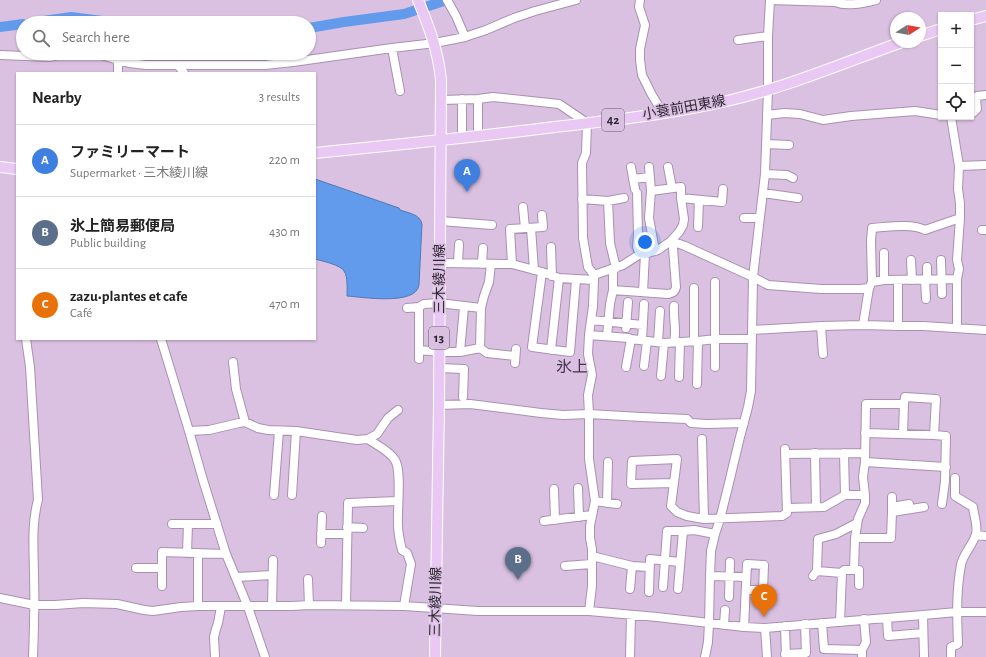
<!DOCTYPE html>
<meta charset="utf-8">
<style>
:root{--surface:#fff;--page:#f2f2f2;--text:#222;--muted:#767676;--line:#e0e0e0;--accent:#3d7d1d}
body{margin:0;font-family:"Alegreya Sans","Noto Sans JP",sans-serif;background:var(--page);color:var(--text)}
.controls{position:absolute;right:12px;top:12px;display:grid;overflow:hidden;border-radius:0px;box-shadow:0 1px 3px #0004}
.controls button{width:36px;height:36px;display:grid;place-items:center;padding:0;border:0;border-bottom:1px solid var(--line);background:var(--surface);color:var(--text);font:20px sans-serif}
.compass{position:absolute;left:890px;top:12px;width:36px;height:36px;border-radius:50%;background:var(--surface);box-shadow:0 1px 3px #0004;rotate:79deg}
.you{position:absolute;left:645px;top:242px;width:14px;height:14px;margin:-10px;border:3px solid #fff;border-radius:50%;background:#1a73e8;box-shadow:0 0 0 6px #1a73e833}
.badge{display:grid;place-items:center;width:26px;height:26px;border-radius:50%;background:var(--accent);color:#fff;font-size:13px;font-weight:700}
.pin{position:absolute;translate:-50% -33px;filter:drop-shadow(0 1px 2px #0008)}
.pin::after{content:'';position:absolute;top:21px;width:14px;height:12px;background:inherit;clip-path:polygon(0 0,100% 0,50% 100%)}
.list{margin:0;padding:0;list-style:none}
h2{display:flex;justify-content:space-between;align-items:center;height:52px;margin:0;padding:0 16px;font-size:17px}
h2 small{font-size:13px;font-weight:400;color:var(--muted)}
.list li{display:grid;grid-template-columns:26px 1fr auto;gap:12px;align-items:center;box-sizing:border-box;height:72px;padding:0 16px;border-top:1px solid var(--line)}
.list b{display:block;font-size:15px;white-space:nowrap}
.list p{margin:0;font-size:13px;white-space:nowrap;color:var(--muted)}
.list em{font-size:13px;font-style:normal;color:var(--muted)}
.icon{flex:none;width:22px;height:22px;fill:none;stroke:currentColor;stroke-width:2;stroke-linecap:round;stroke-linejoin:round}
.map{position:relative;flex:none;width:986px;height:657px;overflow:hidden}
.search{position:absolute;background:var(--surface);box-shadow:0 1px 3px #0004;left:16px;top:16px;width:300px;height:44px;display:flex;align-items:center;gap:10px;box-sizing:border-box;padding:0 14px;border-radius:22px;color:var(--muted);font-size:15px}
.panel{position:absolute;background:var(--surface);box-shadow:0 1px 3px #0004;left:16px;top:72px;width:300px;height:268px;border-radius:0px}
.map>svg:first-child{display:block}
</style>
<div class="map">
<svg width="986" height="657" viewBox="0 0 986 657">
<rect width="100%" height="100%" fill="#dac1e2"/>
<path fill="#639bec" stroke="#5378b4" d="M315,179L399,208L400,210C408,213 420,214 422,224L419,285C416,306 362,297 347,296C347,289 348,276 344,271C341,265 322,261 315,259Z"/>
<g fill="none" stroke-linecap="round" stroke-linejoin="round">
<path stroke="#639bec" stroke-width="10" d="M30,23L71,17L102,21L112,23
M0,27L23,24
M309,28L344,22L404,14L447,0"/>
<g stroke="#a991b1" stroke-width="10">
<path id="minor" d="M447,0L456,16L465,37
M640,0L639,7L645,25L640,49V60L642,75L652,95L663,113
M770,0L835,2C848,7 863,3 876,0
M738,40L768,36
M392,48L400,91
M94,53L129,63L146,65H265L293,62L392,48L435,43L465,37L486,30L514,18L535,11L576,0
M0,55L50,57L66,53
M178,65L184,73
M118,73V60
M462,99V138
M478,99V136
M441,100L478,99L493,97L559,104L587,123L586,153L582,163L583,238L588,267L594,275V280L593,306L589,335L588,354L592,375L588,395L589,414V459L595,501L590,526V538L592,549V586L589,611
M971,113H973L977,109L976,99L977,96L986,95
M767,115L784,113L800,114L823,120L851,116L864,115L915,111L941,115
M951,117L959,166L958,189L960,203V218L957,260L959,269L957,279V328
M766,144L789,145
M959,166L986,165
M631,167L635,189
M649,167L651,191L649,218L655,251
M668,167L672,188
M765,174L787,175L793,178
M633,179L650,177
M651,191L681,187V198L684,219L683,225L679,232L671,241
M637,193L638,235L637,247L640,254
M763,193L798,198
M681,198L722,202L723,189
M582,199L608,201L624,198
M608,201L610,243L616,268
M523,207L525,228
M744,218H760
M440,221L492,225
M698,227L699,200
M531,228L534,270
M982,230H986
M551,247L552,276
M884,253V280
M911,260L912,280
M941,260L942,294
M440,263L512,264L542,272L559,278L594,280
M458,263L459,244
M482,264L483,248
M512,264L510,229L543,227L542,215
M927,267V279
M542,272L532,347L570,352L576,280
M594,275L623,265L640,254H645L658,250L671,241L685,246L753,277L768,285L821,289H860L869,288L872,282L871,241L872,228C886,227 913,223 925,230L960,218
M925,279L926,299
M715,282V367
M872,282L884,280L957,279
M613,290L668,294C673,293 675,292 676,287L673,248L674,242
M643,292L645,254
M674,306C673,319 677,330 674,342
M407,308L419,307L424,304L439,303L481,308
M591,320L643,325
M863,325L869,288
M821,326L823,354
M898,326V280
M626,328L628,302
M752,330L821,326L863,325L898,326H923L986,330
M589,335L629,338L631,339L664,343L698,341L716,339H752
M607,336L610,304L613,290V269
M26,339L30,367L38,500C31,525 34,552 34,577C35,604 34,630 33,657
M161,339L189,431L203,480L226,554L248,607L265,657
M642,340L644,304
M694,341V288
M658,342L660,311
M480,348L481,308L484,296L489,282L491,264
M420,350L439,352H460L480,348L487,353L515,356
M551,350L559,278
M460,352L464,307
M419,359V307
M233,362L236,389L245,422
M515,363L516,349
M644,366L647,341
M626,367L631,339
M439,368L464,369L463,397
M661,376L664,343
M679,377L680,342
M697,384L698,341
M439,405L470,404L541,413L563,415L589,414L641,417L687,419L691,423L707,424L744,423
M189,431L209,430L239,423L245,422L258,428L268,430L296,431L357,440L368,439L377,434L388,418L398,410
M865,433L934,435
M903,434L904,404
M368,439C376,445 389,450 395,460C402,471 397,510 398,525C398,534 400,542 402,550L407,553L411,564L404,606
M702,439L704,519
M815,453L816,507
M785,454L865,453
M865,462L946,467
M674,483L631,484L632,461L677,459L671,506L677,512L687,516L704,519L782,516L787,513L785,449
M578,488L579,517
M554,489L555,520
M274,495L279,431
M292,495L296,431
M845,495H865
M892,497V512
M595,501L617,504
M607,503L608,462
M892,507L909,504
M787,508L824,507L845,495L844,453
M544,521L592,515
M172,524H217
M347,527L363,528
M321,534H347
M976,535L986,536
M855,538H891L892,512L924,507
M321,543L322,516
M187,553L188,524
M198,553V606
M592,556L632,566L649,567
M565,566L591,564
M136,568H162
M854,570L855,538L858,519L865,503V495L863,477L865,462L866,404H904L905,397L936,399L934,435L946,436L945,481L942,504
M817,571L818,539L836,534L857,523
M710,576L746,577
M813,576L817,571L842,573L844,570H859V585
M236,577L272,575
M308,579L309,605
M162,586V552L226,554
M663,587L667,531H683L694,530L715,534
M630,589L632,566
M678,589L683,531
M649,592L650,559L680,562
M729,597L730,562
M0,598L34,605H55L83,603L117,604L144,610L153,611L181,607L198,606H292L309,605L404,606L478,611H589L657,617L744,627L765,628L923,615L957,612H986
M346,605L348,503L398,501
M272,606L273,560
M923,615L924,657
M887,618L888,636L923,633
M840,622L842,573
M822,623L824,649L862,650
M724,625L725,610
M785,626L786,657
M744,627C745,606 746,585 747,564L764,565L763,590H746
M765,628L767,657
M785,654L806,653L805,624
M215,657L214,637L216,629L218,623L221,607
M630,657L631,615
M705,657L708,642L709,623L710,576L711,551L715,534L720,519L728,487L740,437L748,407L751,391L753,277L765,174L768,90V36L770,0
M862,657V650L866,642L864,619
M951,657V647L958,644C957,618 956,591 961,565C963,554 973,545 976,534C978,526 974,516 973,507L955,496V478"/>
</g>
<g stroke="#fff" stroke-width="12">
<path id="major" d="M418,0C429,27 438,50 441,80L439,405L435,657
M971,20L986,16
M920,36L941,29
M315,153C395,145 475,137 555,127C614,120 673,114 731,100C790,86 846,62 902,42
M0,167L17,169"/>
</g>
<use href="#minor" stroke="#fff" stroke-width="8"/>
<use href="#major" stroke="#e9c8f4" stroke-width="10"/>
</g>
<g text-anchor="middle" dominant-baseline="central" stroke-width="3" stroke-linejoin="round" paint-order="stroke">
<g fill="#dac1e2" stroke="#625468" stroke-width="1">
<rect x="602" y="109" width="22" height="22" rx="3"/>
<rect x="429" y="327" width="20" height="22" rx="3"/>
</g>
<g font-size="13" font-weight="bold" fill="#2f2633">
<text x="613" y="120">42</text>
<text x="439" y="338">13</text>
</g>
<g font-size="14" fill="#2f2633" stroke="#dac1e2">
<text transform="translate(684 108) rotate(-10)">小蓑前田東線</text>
<text transform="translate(440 279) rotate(-90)">三木綾川線</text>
<text transform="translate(436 602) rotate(-89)">三木綾川線</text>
</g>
<g font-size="16" fill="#46324d" stroke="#dac1e2">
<text x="572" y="367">氷上</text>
</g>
</g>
</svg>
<div class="controls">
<button>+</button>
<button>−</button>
<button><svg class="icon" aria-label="locate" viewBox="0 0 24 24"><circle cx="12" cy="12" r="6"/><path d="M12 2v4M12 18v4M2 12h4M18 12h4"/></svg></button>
</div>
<svg class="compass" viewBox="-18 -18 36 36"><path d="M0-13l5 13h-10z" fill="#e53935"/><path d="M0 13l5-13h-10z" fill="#767676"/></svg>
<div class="you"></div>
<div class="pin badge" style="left:467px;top:192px;background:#3f7fe0">A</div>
<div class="pin badge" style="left:518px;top:580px;background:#5c6f8a">B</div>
<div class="pin badge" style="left:764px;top:617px;background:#e8710a">C</div>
<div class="search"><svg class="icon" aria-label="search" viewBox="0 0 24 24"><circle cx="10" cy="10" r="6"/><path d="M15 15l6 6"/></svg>Search here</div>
<section class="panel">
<h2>Nearby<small>3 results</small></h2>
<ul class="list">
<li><span class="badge" style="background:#3f7fe0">A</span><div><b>ファミリーマート</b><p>Supermarket · 三木綾川線</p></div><em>220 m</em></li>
<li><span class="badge" style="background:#5c6f8a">B</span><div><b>氷上簡易郵便局</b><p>Public building</p></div><em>430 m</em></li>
<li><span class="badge" style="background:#e8710a">C</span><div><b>zazu•plantes et cafe</b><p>Café</p></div><em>470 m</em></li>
</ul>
</section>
</div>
